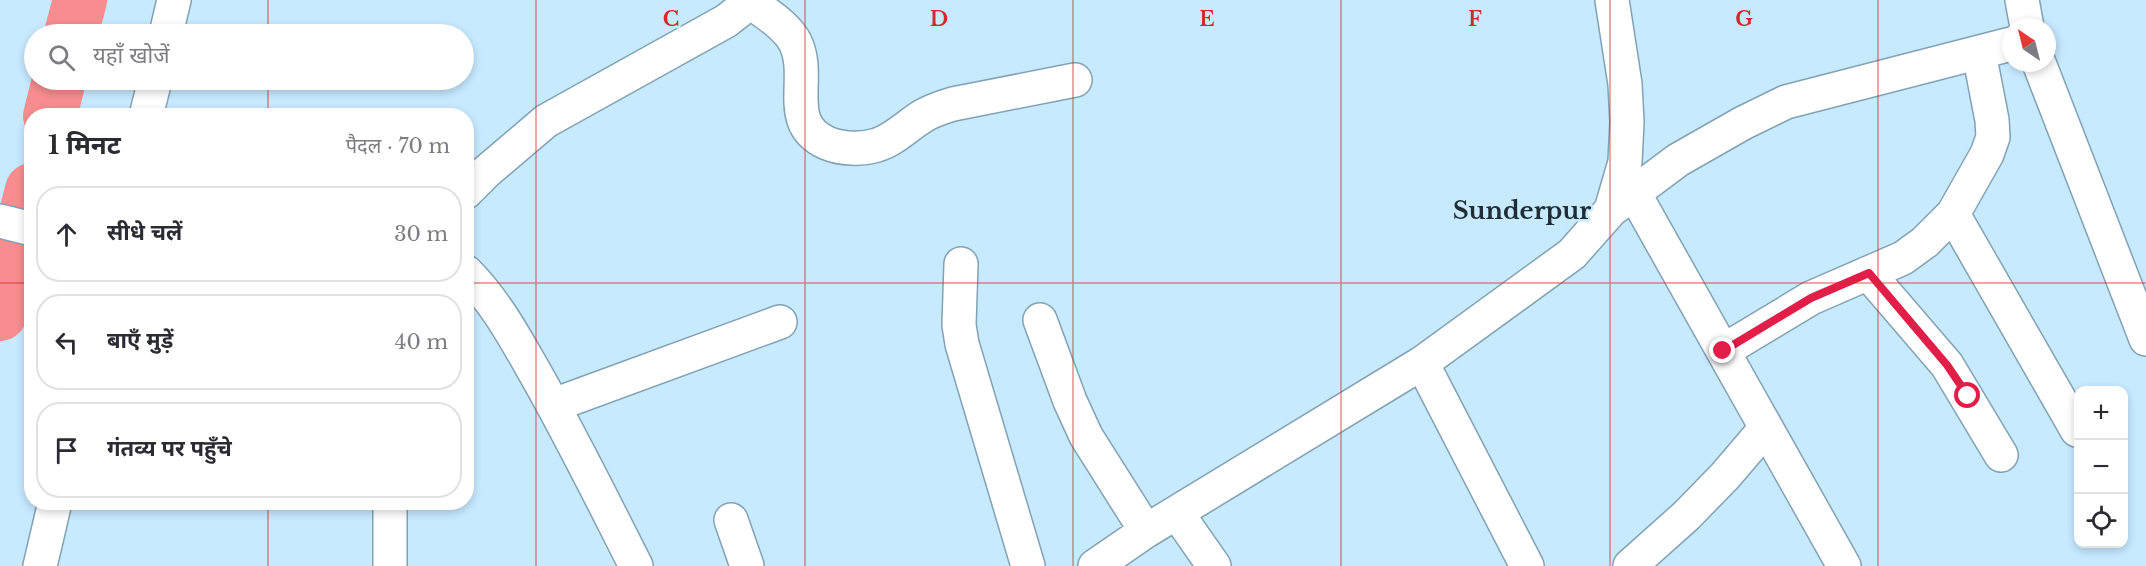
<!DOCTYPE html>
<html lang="hi">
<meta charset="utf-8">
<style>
:root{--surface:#fff;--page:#f7f7f7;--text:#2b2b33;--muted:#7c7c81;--line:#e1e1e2}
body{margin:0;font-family:"Libre Baskerville","Noto Sans Devanagari",serif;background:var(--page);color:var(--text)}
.controls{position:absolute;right:18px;bottom:18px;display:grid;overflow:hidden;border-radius:12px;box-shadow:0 3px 9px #0003}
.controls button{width:54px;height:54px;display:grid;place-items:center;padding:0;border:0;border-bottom:2px solid var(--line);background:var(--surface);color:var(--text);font:30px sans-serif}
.compass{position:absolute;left:2002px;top:18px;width:54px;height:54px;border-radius:50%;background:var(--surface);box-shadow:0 3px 9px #0003;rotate:325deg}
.stop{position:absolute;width:18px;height:18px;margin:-14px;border:4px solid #e11d48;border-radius:50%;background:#fff}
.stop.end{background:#e11d48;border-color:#fff;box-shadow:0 2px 6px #0008}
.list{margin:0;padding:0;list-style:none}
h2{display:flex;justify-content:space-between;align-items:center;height:78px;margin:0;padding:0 24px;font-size:26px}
h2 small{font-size:20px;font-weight:400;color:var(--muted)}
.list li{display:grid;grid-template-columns:39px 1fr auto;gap:18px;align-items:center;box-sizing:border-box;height:96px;margin:0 12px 12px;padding:0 12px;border:2px solid var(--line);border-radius:24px}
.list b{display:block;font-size:22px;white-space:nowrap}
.list em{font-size:20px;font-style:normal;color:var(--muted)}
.icon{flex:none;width:33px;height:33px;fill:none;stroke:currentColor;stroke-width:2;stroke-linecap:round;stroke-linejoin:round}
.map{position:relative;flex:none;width:2146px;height:566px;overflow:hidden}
.search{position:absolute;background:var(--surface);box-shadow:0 3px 9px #0003;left:24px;top:24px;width:450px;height:66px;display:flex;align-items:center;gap:15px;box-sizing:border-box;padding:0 21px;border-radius:33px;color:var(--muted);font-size:22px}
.panel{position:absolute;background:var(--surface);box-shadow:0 3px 9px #0003;left:24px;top:108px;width:450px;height:402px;border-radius:24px}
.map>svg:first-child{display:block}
</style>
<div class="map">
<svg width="2146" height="566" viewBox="0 0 2146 566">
<rect width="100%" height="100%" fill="#c7eaff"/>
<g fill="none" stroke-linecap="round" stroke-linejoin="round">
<path stroke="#f78d8f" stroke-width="54" d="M71,34L80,0
M50,116L59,80
M0,314L32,190"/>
<g stroke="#81a2b5" stroke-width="36">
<path id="minor" d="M2022,0L2027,27
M751,2C765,13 786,25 795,42C813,78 782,123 827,143C841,149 862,150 877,145C894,140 908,125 923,116C933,110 943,107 953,104L1075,80
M166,34L174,0
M2039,63L2146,339
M146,116L155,80
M466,192L486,172L546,121L726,21L753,0
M1634,193L1844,566
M1611,210L1678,160L1743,123L1786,102L2011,44
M1953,214L2077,430
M0,221L32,229
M961,264L959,325L962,344L1028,566
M466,272C495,301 514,336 534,371C570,434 603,501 636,566
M1868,273L1947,365L2001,455
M1040,320L1070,401L1086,436L1146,531
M1723,351L1811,298L1903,258L1925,242L1953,214L1987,154L1993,137L1992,120L1979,53
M1422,363L1527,566
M554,405L780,322
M390,502V566
M1177,513L1214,566
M731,520L747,566
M40,566L55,502
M1095,566L1146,531L1422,363L1572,254L1611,210L1625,162L1627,122L1625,84L1612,0
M1630,566L1686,516L1725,476L1766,428"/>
</g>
<use href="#minor" stroke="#fff" stroke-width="33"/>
</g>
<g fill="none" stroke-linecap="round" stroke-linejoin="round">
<path stroke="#e11d48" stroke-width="8" d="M1723,351L1811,298L1869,273L1947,365L1968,396"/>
</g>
<path fill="none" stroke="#d62828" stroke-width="1.5" stroke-opacity="0.55" d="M268,0V34M536,0V566M805,0V566M1073,0V566M1341,0V566M1610,0V566M1878,0V566M268,80V116M0,283H32M466,283H2146M268,502V566"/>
<g text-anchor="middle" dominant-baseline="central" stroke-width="5" stroke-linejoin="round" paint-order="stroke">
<g font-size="24" font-weight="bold" fill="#202d35" stroke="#c7eaff">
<text x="1522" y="210">Sunderpur</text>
</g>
</g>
<g font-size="20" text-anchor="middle" font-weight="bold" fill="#d62828" stroke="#c7eaff" stroke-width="5" stroke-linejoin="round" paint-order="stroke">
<text x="671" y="26">C</text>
<text x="939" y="26">D</text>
<text x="1207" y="26">E</text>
<text x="1475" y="26">F</text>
<text x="1744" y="26">G</text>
</g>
</svg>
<div class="controls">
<button>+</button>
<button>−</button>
<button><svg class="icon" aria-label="locate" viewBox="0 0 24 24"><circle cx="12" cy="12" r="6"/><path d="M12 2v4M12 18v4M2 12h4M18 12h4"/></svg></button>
</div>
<svg class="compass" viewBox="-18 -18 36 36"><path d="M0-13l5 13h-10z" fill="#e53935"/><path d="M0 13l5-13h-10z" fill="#7c7c81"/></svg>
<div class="stop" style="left:1968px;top:396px"></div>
<div class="stop end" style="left:1723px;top:351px"></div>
<div class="search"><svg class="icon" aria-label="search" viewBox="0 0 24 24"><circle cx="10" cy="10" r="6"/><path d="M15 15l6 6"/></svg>यहाँ खोजें</div>
<section class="panel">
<h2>1 मिनट<small>पैदल · 70 m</small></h2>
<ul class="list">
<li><svg class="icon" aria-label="ahead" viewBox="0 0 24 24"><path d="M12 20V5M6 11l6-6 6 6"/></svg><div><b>सीधे चलें</b></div><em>30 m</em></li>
<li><svg class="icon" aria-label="left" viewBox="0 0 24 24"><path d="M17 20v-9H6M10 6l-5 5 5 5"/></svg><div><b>बाएँ मुड़ें</b></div><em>40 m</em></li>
<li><svg class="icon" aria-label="arrive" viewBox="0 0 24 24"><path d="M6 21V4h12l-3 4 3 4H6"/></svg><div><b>गंतव्य पर पहुँचे</b></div></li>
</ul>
</section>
</div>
